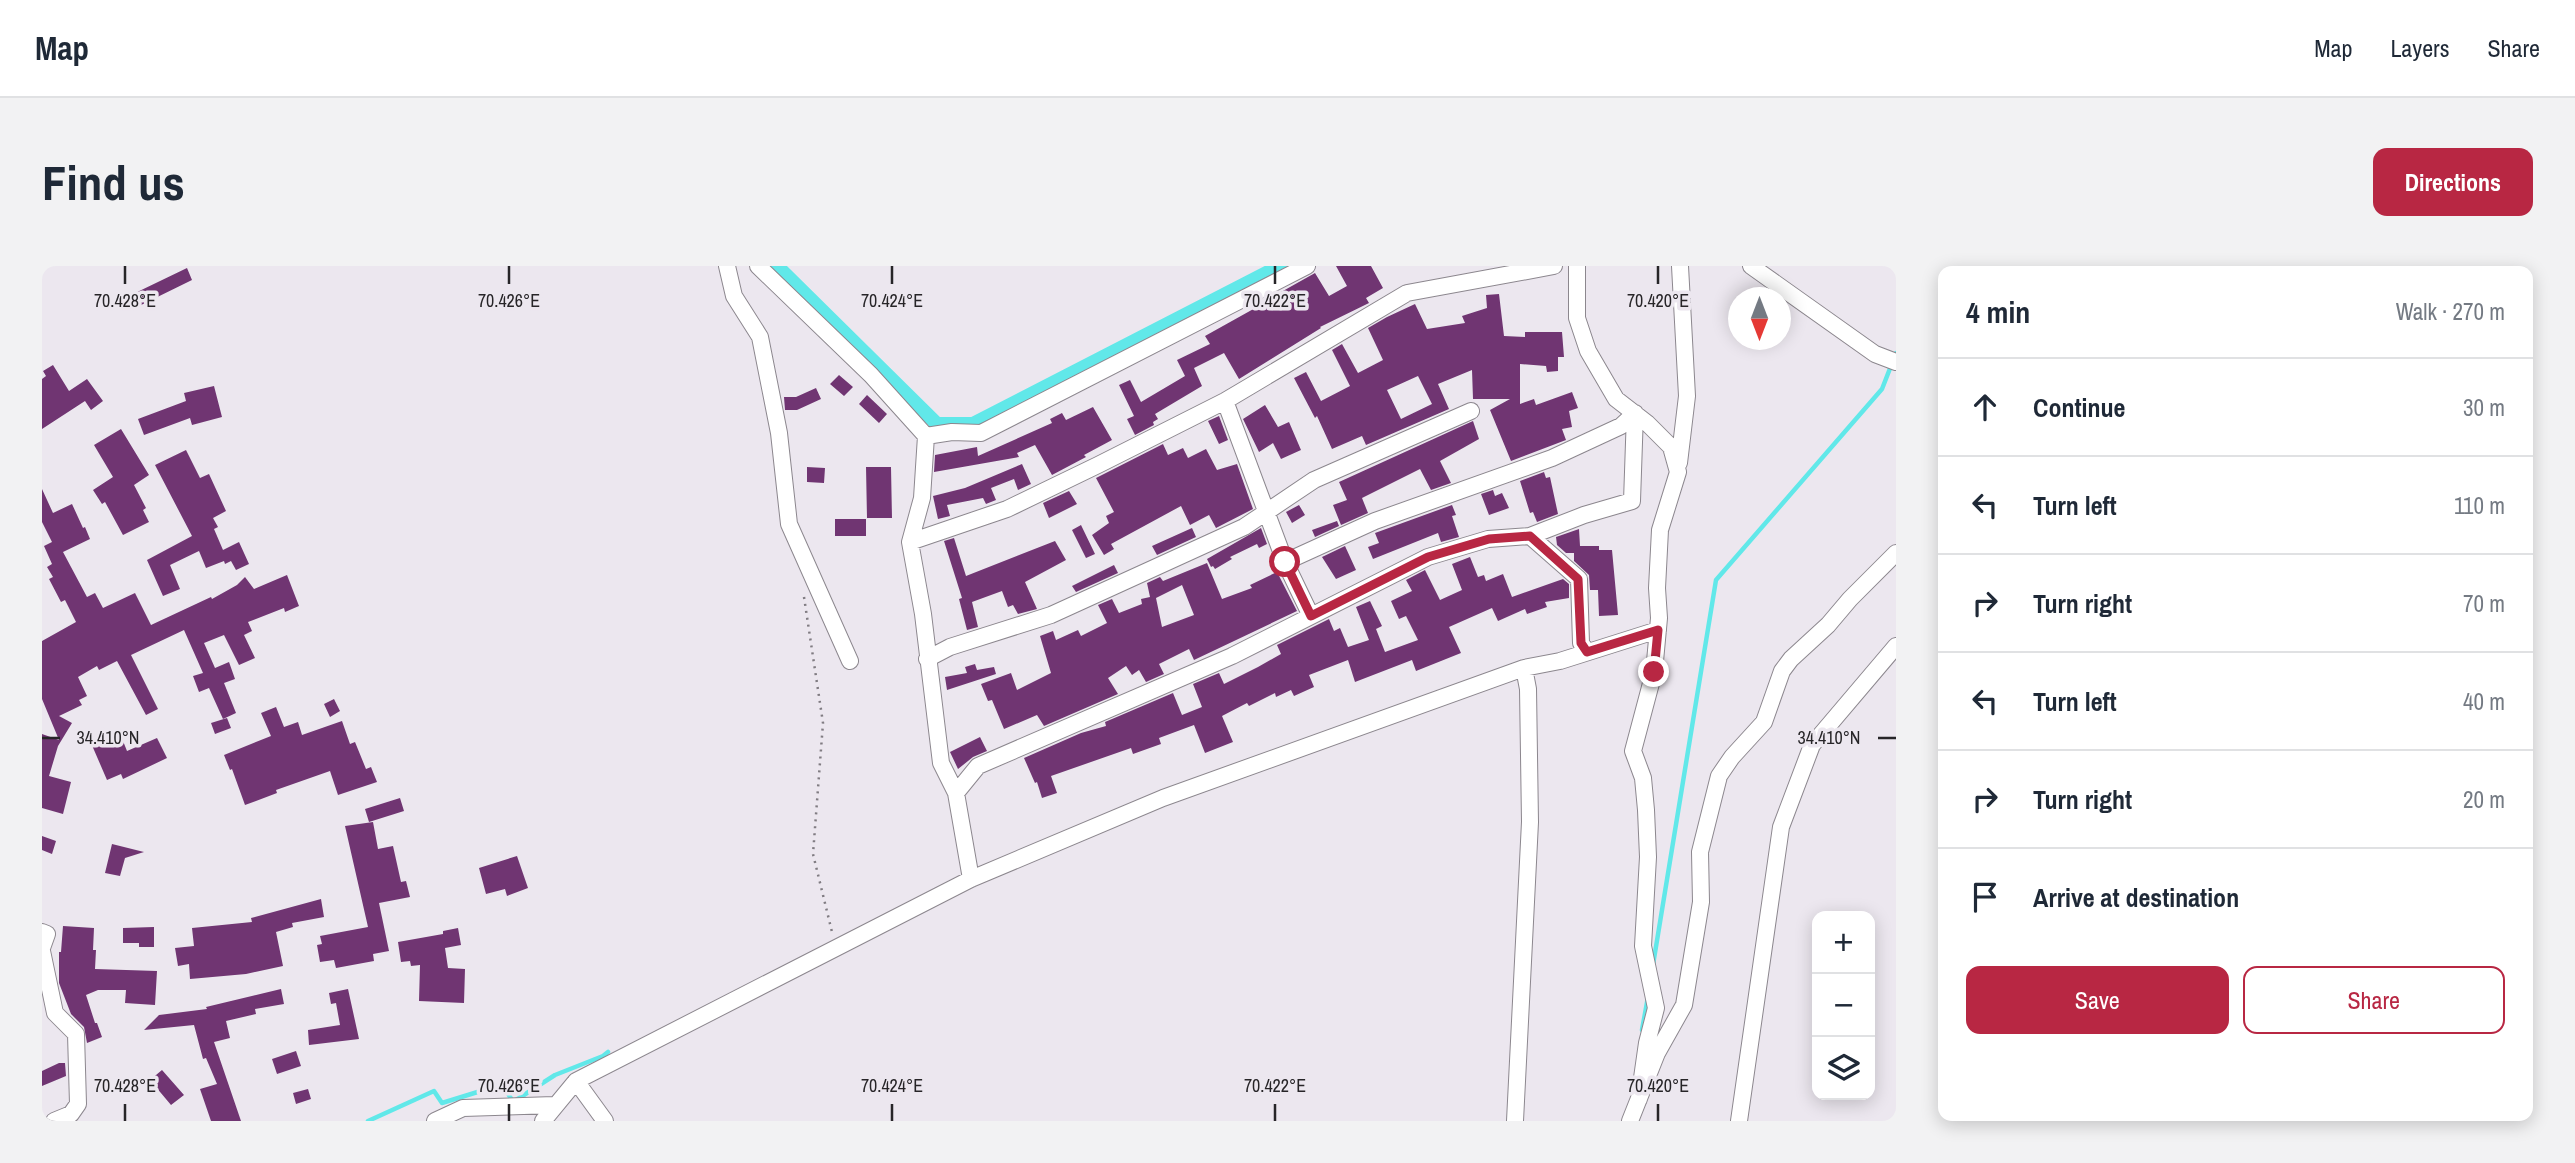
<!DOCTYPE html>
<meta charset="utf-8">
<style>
:root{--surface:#fff;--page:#f2f2f3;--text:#1f2937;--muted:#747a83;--line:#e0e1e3;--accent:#b82743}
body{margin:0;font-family:"Archivo Narrow",sans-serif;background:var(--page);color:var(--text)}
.controls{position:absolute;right:21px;bottom:21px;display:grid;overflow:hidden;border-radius:14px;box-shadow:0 4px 18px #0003}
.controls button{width:63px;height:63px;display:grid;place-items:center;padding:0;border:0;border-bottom:2px solid var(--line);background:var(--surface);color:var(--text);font:35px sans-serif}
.compass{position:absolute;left:1686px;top:21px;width:63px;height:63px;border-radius:50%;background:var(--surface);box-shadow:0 4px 18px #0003;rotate:180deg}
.stop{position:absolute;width:21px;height:21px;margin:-16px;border:5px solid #b82743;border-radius:50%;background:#fff}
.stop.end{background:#b82743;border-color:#fff;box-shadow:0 2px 7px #0008}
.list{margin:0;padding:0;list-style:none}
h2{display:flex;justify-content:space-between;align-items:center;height:91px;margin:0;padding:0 28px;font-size:30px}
h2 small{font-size:23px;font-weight:400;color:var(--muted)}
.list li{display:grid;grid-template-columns:46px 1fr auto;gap:21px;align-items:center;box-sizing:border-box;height:98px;padding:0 28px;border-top:2px solid var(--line)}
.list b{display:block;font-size:26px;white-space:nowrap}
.list em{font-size:23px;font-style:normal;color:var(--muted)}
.actions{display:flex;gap:14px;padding:21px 28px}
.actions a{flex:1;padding:16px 0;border:2px solid var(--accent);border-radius:14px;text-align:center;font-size:24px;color:var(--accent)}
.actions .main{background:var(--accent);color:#fff}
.icon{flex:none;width:38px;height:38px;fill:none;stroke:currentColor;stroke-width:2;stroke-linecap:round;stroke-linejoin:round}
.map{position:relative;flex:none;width:1854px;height:855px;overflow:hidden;border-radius:14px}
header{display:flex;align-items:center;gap:42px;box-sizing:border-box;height:98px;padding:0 35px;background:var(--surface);border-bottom:2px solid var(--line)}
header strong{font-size:33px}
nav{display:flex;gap:38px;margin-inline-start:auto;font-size:24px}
.intro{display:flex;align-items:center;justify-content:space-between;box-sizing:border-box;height:168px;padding:0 42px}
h1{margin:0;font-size:49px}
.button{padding:18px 32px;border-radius:14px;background:var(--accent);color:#fff;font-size:24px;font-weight:700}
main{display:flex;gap:42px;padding:0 42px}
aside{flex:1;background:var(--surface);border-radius:14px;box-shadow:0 4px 18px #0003}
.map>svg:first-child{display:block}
</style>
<header>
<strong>Map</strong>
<nav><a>Map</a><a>Layers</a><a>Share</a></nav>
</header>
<div class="intro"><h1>Find us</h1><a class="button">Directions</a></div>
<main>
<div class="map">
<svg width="1854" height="855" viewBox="0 0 1854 855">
<rect width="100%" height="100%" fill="#ece7ef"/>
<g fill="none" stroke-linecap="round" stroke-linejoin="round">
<path stroke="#61e8e9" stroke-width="4.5" d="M1611,699L1674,314L1840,123L1854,87
M1600,764L1606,731
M326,855L392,825L400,837L455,820L465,826L471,836L513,809L561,790L566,786"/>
<path stroke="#61e8e9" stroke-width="14" d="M735,0L895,158H931L1238,0"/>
</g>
<path fill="#703572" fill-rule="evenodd" d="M1294,0H1329L1341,22L1324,32L1327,37L1278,61L1279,62L1197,113L1182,87L1152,102L1160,120L1113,148L1116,153L1111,156L1112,159L1093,169L1085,153L1092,150L1077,119L1088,114L1099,136L1143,110L1135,94L1168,78L1163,70L1215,41L1214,40L1273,7L1287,30L1305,20Z
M145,2L150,14L95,41L89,29Z
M1457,28L1462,70L1483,71V66H1520L1522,91H1516V105L1505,106L1504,100L1478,98V138L1492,133L1494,139L1530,126L1536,142L1527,145L1530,161L1520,163L1524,174L1469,195L1448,144L1468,133H1431L1430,104L1396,118L1407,143L1324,179L1320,170L1290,183L1275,150L1273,152L1252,112L1264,106L1279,135L1308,120L1290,84L1300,78L1316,107L1341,94L1326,62L1345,51L1373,38L1385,63L1423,57L1420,50L1445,42L1444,29ZM1376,110L1390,138L1359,153L1345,124Z
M11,99L27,125L45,113L61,135L49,144L43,135L0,163V113L4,110L1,105Z
M797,109L811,121L802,130L788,118Z
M172,120L180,151L150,159L148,152L102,169L96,153L144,135L142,127Z
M774,122L779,133L755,144H743L742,131H754Z
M825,129L845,148L837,157L817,138Z
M1223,139L1236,161L1247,156L1259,184L1239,193L1231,177L1217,186L1201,153Z
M1051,141L1070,174L1042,189L1044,191L1010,209L993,179L975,187L977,191L892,206L893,189L935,181L936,190L1010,157L1008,153L1020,147L1024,154Z
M1177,150L1186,174L1177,178L1166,155Z
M1431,155L1437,173L1398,195L1409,217L1389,224L1378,203L1320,232L1326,247L1299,259L1291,239L1305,234L1297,216Z
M79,163L107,209L92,219L104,242L101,244L107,256L81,269L63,236L60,238L51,224L71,211L52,179Z
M1121,178L1126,189L1141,182L1146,192L1164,183L1175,204L1195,198L1211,243L1174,262L1167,249L1148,259L1139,240L1069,278L1072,283L1062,289L1050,269L1067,257L1064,250L1072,246L1054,212Z
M144,184L158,212L167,208L184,245L171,252L176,261L172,263L181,284L197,276L207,298L194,304L189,295L183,298L182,295L164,302L157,285L128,299L138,323L121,330L105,294L150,270L113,199Z
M980,198L989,218L976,224L972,213L949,222L954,234L944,238L941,232L905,239L908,250L896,253L891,230L923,222Z
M765,201L783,202L782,217L765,216Z
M824,201H849L850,252H825Z
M1502,206L1504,212L1508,211L1516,248L1495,256L1491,246L1488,247L1478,215Z
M0,223L11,247L30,238L41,262L43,261L48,273L21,286L45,331L53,327L61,342L93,327L109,359L169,331L170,333L195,319L203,311L212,323L245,309L257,340L243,346L242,342L206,356L210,365L202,369L213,392L197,399L182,369L162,377L173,402L187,396L193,413L182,417L194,447L181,453L167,422L157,426L151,410L161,407L142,364L89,389L116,443L104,449L75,395L57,404L55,400L36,411L45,430L37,434L40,439L17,450L30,457L16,480L7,510L29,516L21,548L0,542V468L17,474L0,433V375L34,356L23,334L19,336L7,313L11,311L5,301L10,298L2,280L10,276L0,256Z
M1451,224L1453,230L1460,227L1467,242L1447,249L1439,228Z
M1027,225L1035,238L1007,252L1001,237Z
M1257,239L1263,249L1250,257L1244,246Z
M1410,239L1414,249L1410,250L1417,271L1399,276L1396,267L1331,293L1326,281L1337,277L1333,267Z
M793,253H824V270H793Z
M1295,255L1297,260L1273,271L1270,264Z
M1039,259L1053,288L1044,292L1030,264Z
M1150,262L1154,271L1115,289L1110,280Z
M1219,262L1225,278L1217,282L1215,278L1188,291L1190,293L1173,303L1171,300L1169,301L1165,293Z
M1537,263L1538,280H1557V284H1570L1576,349L1557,350L1556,324H1548L1547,309L1532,295V287H1524L1515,279L1514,271Z
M912,272L924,310L1013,275L1024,294L983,316L995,343L976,348L971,339L966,341L960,325L930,336L936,361L925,364L917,333L920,332L902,275Z
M1303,280L1314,304L1294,313L1280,291Z
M1428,291L1436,311L1442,309L1444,315L1461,308L1470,331L1521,313L1527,318V332L1503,336L1505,341L1485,348L1483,343L1456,355L1450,342L1407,361L1419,387L1374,405L1370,394L1313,416L1306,394L1267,409L1272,421L1252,430L1249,424L1234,431L1233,427L1207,440L1205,437L1180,450L1191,476L1163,487L1152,459L1117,472L1119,478L1091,488L1089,482L1009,510L1015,527L1000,532L995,516L993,517L982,492L1039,467L1064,460L1063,456L1131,427L1140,449L1160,441L1151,418L1177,407L1182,418L1216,401L1239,388L1235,379L1287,353L1292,365L1298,362L1306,381L1327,374L1314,341L1328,335L1340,360L1334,363L1343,386L1376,374L1364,350L1357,353L1349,335L1370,325L1364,314L1383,304L1398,334L1420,324L1410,298Z
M1165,297L1180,333L1210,322L1208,319L1235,306L1255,345L1152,394L1147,383L1117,398L1122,408L1104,416L1097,404L1090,409L1084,400L1066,412L1076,428L1002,460L995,449L962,463L950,434L946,435L939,418L969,407L975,424L1009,407L998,370L1011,365L1014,374L1036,364L1039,370L1065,357L1056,339L1070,333L1077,347L1100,338L1099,333L1108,331L1105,317L1118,311L1121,315ZM1140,319L1152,349L1120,361L1114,332Z
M1072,299L1076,307L1034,326L1030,320Z
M933,398L935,404L952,401L954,408L905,424L903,411L925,407L923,401Z
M292,433L298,445L288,451L282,438Z
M234,441L242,461L256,456L260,469L300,455L308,478L313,476L324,503L329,501L335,516L296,529L288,505L234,524L235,527L203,539L190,503L188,504L182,489L229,470L219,447Z
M185,452L189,462L173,468L169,457Z
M77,465L85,485L115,472L125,492L81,513L79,508L65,514L49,477Z
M938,471L945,485L931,491L916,503L908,486Z
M358,532L362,545L327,556L323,543Z
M331,556L336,583L351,580L359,616L364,615L368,631L337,637L347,685L331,688L332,695L294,702L292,694L278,696L275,679L280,678L278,670L326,661L303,560Z
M0,570L14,575L10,588L0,584Z
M70,578L102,586L83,592L78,610L63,607Z
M475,590L486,622L465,630L463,623L444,628L437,602Z
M279,633L282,651L250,657L251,661L234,666L241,700L204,708L148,713L147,698L136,700L133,682L152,680L150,662L210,656L209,652Z
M21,660L52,662L51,684H54L53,703L115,705L113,739L83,737L84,724H56L44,729L53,757H55L60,771L45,777L42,761L29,748L17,717V686H19Z
M112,661V681H97V677H81V662Z
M416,662L419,679L403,682L406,702L423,703L422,737L377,735L378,699L369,700L368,695L359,696L356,676L401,668V665Z
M239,723L242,738L213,743L214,748L184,755L188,772L172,776L199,855H169L158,823L175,818L164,792L161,793L152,759L102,764L117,749L165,743L164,741Z
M306,723L317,773L267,779L266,764L298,759L294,737L289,738L287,727Z
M254,785L259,800L235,808L230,793Z
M17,797H23L24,810L0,820V805Z
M120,804L142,829L129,839L108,814Z
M266,823L269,833L254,838L251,827Z"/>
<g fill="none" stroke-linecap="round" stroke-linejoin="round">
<g stroke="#8c878e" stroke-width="18">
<path id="street" d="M685,0L692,30L718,71L737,167L747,258L808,395
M716,0L829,109L884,170L880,232L868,276L881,348L899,497L914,527L929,613
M1535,0V52L1546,85L1574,133L1605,157L1629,181L1636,206L1618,264L1615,322L1617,352L1612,406L1591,485L1601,512L1604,544L1606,591L1601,680L1614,742L1605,777L1597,833
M1709,0L1833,88L1854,96
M1183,135L1243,296L1269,350
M884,170L910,166L939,167L1265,0
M1637,197L1645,130L1638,0
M1488,270L1537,313L1539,377L1545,386
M868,276L965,243L1056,199L1183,135L1365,27L1512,0
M1243,296L1333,255L1510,192L1579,160L1593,147
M885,393L908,381L1009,349L1202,261L1272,214L1429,145
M914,527L936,500L1190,390L1386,291L1446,273L1488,270L1542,249L1590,235L1593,147
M0,666L5,668L0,682
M0,685L13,747L34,768L36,838L29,848L12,855
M534,815L563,855
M393,855L421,842L512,839
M501,855L534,815L929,613L1121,532L1482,402L1518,395L1616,364
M1473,855L1488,556L1486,423L1482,402
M1588,855L1615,787L1642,739L1659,636L1658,586L1677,510L1690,491L1722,456L1740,405L1749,393L1786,359L1808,333L1854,287
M1697,855L1739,561L1770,479L1854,380"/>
</g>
<path stroke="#807c82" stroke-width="2.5" stroke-dasharray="2 5" stroke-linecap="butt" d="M762,331L781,457L771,588L790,666"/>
<use href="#street" stroke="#fff" stroke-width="16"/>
</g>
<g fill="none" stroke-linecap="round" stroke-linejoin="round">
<path stroke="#b82743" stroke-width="9" d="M1243,296L1269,350L1386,291L1447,273L1488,270L1536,313L1539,377L1545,386L1616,364L1612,406"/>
</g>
<path fill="none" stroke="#272528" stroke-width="2.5" d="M83,0V18M467,0V18M850,0V18M1233,0V18M1616,0V18M0,472H18M1836,472H1854M83,838V855M467,838V855M850,838V855M1233,838V855M1616,838V855"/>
<g font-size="18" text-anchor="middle" fill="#272528" stroke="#ece7ef" stroke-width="7" stroke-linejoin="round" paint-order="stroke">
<text x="83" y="41">70.428°E</text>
<text x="467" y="41">70.426°E</text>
<text x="850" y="41">70.424°E</text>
<text x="1233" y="41">70.422°E</text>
<text x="1616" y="41">70.420°E</text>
<text x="1787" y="478">34.410°N</text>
<text x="66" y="478">34.410°N</text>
<text x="83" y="826">70.428°E</text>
<text x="467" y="826">70.426°E</text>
<text x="850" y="826">70.424°E</text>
<text x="1233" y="826">70.422°E</text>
<text x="1616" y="826">70.420°E</text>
</g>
</svg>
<div class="controls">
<button>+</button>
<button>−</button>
<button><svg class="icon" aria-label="layers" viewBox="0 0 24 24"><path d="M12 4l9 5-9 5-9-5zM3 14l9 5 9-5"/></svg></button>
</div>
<svg class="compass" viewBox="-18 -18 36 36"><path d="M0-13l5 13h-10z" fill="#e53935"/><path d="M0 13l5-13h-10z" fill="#747a83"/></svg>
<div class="stop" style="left:1243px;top:296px"></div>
<div class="stop end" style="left:1612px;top:406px"></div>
</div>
<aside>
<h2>4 min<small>Walk · 270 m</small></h2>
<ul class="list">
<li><svg class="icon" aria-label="ahead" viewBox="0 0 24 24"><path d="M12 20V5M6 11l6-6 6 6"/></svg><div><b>Continue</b></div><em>30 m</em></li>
<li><svg class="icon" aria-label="left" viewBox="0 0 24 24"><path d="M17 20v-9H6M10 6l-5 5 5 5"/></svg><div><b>Turn left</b></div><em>110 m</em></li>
<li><svg class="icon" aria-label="right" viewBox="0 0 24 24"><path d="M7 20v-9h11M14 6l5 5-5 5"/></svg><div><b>Turn right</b></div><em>70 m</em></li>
<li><svg class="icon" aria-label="left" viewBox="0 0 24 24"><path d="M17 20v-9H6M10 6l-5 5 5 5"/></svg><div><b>Turn left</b></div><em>40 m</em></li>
<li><svg class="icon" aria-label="right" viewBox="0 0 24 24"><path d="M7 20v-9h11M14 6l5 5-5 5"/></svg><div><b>Turn right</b></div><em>20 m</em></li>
<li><svg class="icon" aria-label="arrive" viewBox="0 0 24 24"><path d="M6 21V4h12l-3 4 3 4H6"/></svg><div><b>Arrive at destination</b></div></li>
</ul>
<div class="actions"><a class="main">Save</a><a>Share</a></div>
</aside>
</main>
